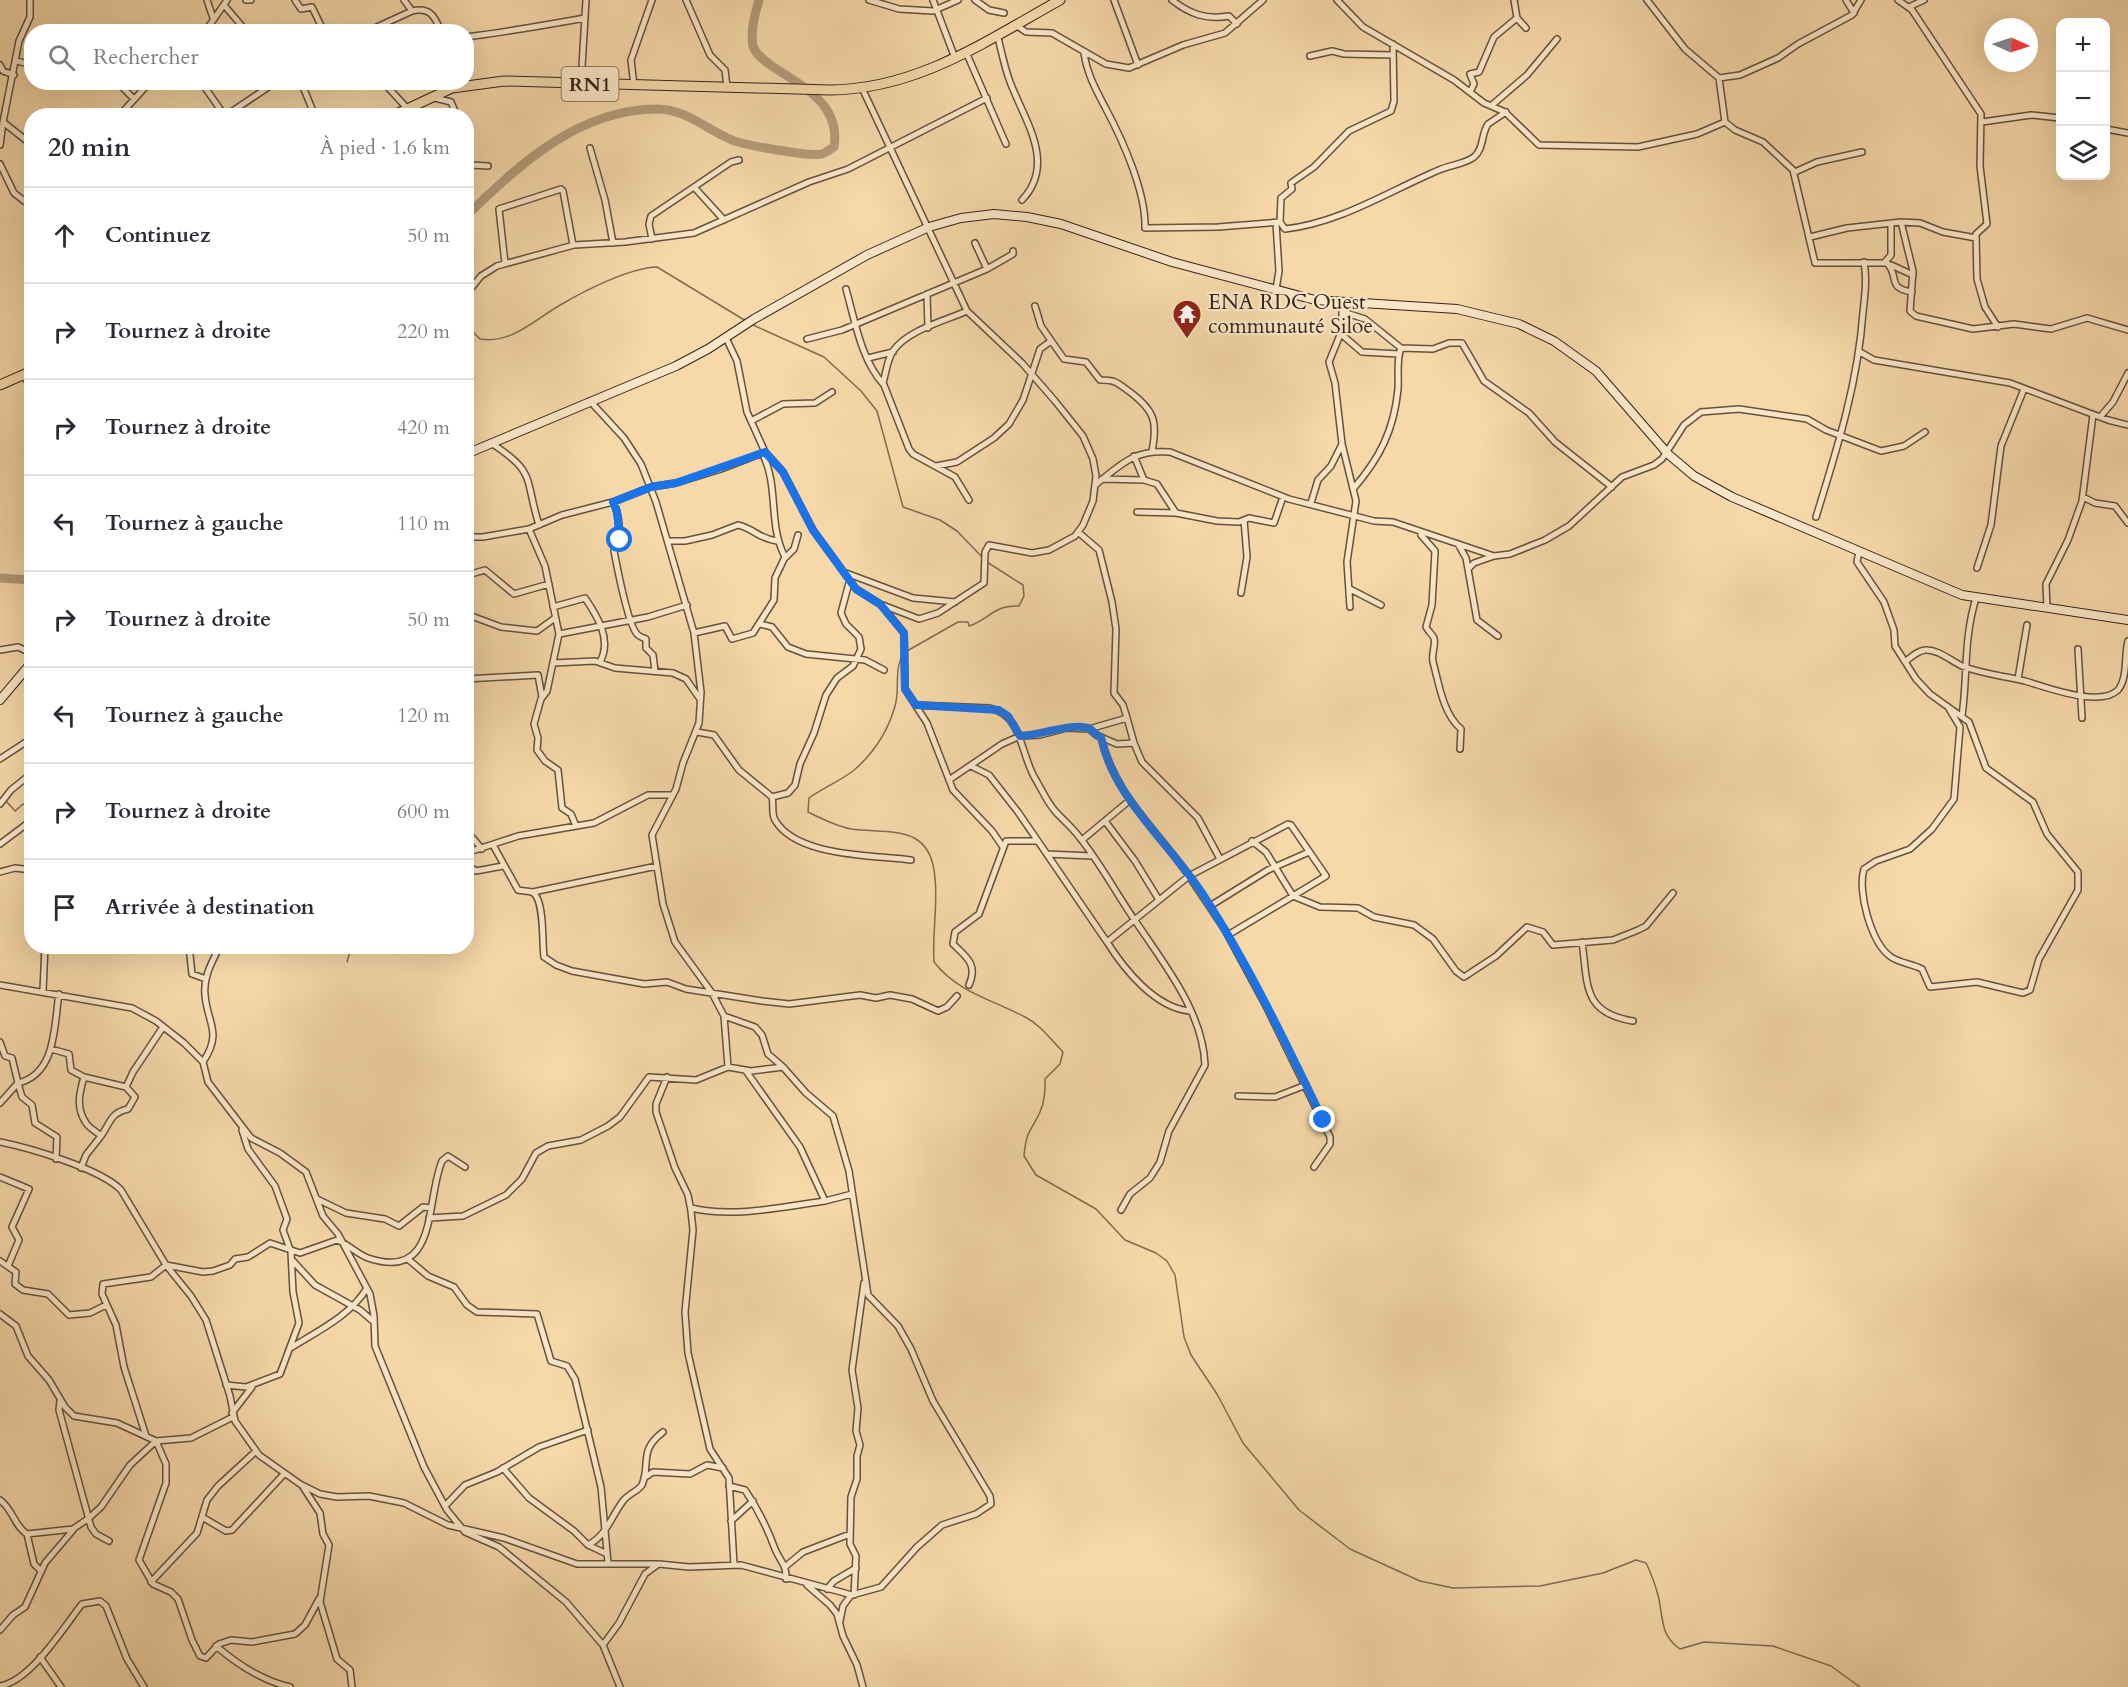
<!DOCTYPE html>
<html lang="fr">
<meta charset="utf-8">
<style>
:root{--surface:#fff;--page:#f7f7f7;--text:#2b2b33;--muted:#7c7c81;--line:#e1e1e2}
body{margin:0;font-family:Cardo,serif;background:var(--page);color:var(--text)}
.controls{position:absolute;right:18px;top:18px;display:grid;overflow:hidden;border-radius:12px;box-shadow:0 6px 24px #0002}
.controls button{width:54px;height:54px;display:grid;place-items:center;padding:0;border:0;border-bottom:2px solid var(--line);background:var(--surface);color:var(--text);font:30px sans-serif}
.compass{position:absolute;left:1984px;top:18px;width:54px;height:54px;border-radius:50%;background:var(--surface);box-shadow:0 6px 24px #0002;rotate:93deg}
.stop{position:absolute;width:18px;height:18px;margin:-14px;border:4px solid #1a73e8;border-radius:50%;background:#fff}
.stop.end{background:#1a73e8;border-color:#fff;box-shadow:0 2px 6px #0008}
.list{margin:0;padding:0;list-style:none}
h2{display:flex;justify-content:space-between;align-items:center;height:78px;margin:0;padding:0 24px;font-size:26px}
h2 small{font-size:20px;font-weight:400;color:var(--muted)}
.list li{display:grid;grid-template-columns:39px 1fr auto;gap:18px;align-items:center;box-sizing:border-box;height:96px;padding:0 24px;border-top:2px solid var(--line)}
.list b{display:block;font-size:22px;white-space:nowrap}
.list em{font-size:20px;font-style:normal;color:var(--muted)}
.icon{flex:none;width:33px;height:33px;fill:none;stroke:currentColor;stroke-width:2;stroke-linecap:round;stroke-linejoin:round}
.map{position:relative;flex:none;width:2128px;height:1687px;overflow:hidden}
.search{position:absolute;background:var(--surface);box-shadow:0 6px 24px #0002;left:24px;top:24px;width:450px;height:66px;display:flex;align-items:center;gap:15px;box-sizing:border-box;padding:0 21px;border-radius:24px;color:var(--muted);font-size:22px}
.panel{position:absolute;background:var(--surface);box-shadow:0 6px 24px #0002;left:24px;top:108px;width:450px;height:846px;border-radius:24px}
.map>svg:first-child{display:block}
</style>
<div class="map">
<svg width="2128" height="1687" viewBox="0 0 2128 1687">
<rect width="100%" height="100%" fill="#f6d8a9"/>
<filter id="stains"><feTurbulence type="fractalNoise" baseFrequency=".00333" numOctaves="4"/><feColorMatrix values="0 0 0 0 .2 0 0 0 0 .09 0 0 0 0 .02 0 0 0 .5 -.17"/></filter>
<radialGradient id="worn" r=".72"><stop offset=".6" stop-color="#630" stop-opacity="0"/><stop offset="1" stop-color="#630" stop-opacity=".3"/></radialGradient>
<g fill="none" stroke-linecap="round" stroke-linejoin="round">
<path stroke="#816b52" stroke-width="1.5" d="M753,325L824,357L861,391L877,411L903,507L940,520L957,531L984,559
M471,330L480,339C513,344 535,319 562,304C586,290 629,268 657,267L746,321
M907,651L958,622H968L969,626C990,619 993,605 1019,606L1024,596L1023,585L987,562
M902,656C894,672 900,689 895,706C888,731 873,754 853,771C840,781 823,788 809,798L808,812C822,819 836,826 851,829C890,834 931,823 935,878C938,906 932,934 934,962C957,992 993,1000 1025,1017C1041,1025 1051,1040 1063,1052L1060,1064L1045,1079C1045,1091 1045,1101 1040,1112C1031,1132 1026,1130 1024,1156L1036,1175L1096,1209L1125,1240L1156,1253L1167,1261L1175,1275L1184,1337L1191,1355L1217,1394L1243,1443L1299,1510L1350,1549L1420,1581L1453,1588L1540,1586L1603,1573L1636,1560L1646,1563C1652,1575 1656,1587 1659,1599C1663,1620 1661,1636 1680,1649L1704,1642L1773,1646L1831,1666L1860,1687
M6,801L15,811L23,804L32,810
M347,962L352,946"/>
<path stroke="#b49b78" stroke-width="9" d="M466,216C519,165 578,109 657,109C686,109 707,130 732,140C743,145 812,157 822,154C826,153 830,149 834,147C841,104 803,87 772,66C765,61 756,55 753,46C750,32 755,13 759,0
M0,578L32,580"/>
<g stroke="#64513e" stroke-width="8">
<path id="minor" d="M30,0V17L19,41L3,122L32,145
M207,0L213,18
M246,0H251
M295,0L301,9L312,7L324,32
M404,0L412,11C430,7 435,16 441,32
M686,0L710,55L725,70L727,87
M869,0L899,9L933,11L958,0
M933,0L955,58
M975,0L989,10L1004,13
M1114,0L1138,65
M1172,0C1190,14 1206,20 1229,16L1237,24
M1337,0L1363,27L1454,80L1484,103L1505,112L1539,145L1638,147L1697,134L1725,122
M1514,0L1517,18L1526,28
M1647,0L1685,49L1719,78L1725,122L1735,130L1763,142L1793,170L1815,263H1887C1900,277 1886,288 1912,292
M1846,0L1854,13
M1898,0L1912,10L1981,114L1980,166L1987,224L1976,234L1977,279L1985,307L1998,327
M224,5L247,32
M1909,7L1924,0
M1016,25L1026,32L1052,33L1106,64L1129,68L1183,45L1225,33L1263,0
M205,32L227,0
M366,32L412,11
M997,34C1001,49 1004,65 1009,79C1022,117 1058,162 1022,200
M466,37C507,32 546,25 585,18
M966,52L1006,144
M1084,53C1087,74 1096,90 1106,109C1123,141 1146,192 1145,228L1218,227L1280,222L1285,229C1340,223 1389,191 1439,170C1450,165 1465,164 1474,157C1484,149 1481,134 1488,124L1506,112
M1310,56L1332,51L1344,54L1393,55
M17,61L32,65
M0,65L3,71L14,75
M1719,78L1740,75L1778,58L1798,44L1852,15L1861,0
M117,82L134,99
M201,82L225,116L276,82
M301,82L315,116
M383,82L406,107
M581,83L586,0
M634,86L631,60L652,0
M1470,92L1474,84L1470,74L1479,72L1494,37L1517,18
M435,98L451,102L457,116
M1492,105L1527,75L1557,39
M119,116L150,82
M1982,122L2031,115L2060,118
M2106,129L2128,133
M0,145L3,122
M590,148L605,200L613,243
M466,149L471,165L488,166
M0,164L14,193L32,207
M1795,172L1817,162L1862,152
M694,187L724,220
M1280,222L1281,198L1292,189L1291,183L1314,167L1349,131L1391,111L1394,101L1393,44
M1901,222L1913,271L1910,311L1916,316L1973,329L2014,324L2051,329L2087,318L2128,330
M1810,237L1847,228L1901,222L1920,223L1943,232L1976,238
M652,239L649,224L651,216L731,162L739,160
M1885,262L1891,255V224
M505,263L499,209L561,189L563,191L573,245
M1891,265L1913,275
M987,269L1013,254V251
M846,289C855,321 861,360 884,385L909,449L913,454L955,477L969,500
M1276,289L1279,271L1276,223
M927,294L928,328
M1035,306L1041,326L1064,359L1086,362L1100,380C1117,380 1117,383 1130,392C1154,410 1158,421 1152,451
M1343,312L1365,319L1401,348L1433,349L1449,343H1462L1484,381L1529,413L1555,442L1612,487
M466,329L469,291L481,276L497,266L574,245L625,242L694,233L809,182L848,169L987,98
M1341,334L1362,352L1399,354
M726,338L737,361L747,412L765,452L783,472L813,530L856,589L880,604L919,619L938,613L984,583L985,552L989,545L1032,553L1049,550L1075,536L1083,525L1093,501L1096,476L1093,459L1083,436L1055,401L1022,363L967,311L862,88
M807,339L842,330L987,269L975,243
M1860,352L1874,360L2010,383L2108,420L2128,425
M868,358L893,352
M23,375L32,388
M883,383C886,373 887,360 893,351C908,330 944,321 967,311
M2100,417L2113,402L2128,373
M751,421L783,404L815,403L832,392
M491,443C537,473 524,477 539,525
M1342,444L1356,501L1347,562L1350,607
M763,455C779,487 768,525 785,557
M1134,456L1144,480L1157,484L1176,513L1217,521L1239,522L1249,518L1274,523L1283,497
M936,466L957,462L994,438L1009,424L1023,400L1040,349L1051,341
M1102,479L1145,480
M1095,485C1122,464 1134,449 1170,452L1289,499L1374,521L1393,522L1494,556L1510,554L1545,540L1569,526L1622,477L1654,465L1662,459L1684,425L1701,412L1739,409L1807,419L1826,430L1881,451L1904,446L1925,432
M1353,489C1380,458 1394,430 1398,389C1399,375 1396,361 1401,348
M2083,497L2095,503L2115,506L2128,523
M613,502C620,514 619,530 620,544L614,551C617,566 628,627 638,635C640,637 644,638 646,639V648L653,655L655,671
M1311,503L1318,480L1331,466L1342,444L1335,383L1329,362L1342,330V302
M1137,512L1176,513
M1816,517C1837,449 1858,383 1863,312C1865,295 1867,278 1864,262
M529,529L545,566L559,634L547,691L541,699L534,724L538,738L537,750L545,761L558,770L562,808L571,814L576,826
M1078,532L1099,550L1112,602L1116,629L1114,693L1123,705L1127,718L1089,729
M1421,535L1435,551L1432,605L1426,627C1428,631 1432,634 1434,638C1436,646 1431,654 1433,662C1439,684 1443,714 1461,729L1460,749
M466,537H483L529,529L562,515L613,502L651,487L676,483L721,469L765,452
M668,541H685L712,535L738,525C755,529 757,538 777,541
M1458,544L1466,558L1477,620L1498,636
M1859,551L1857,562L1884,602L1894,630L1895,646L1916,679L1930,694L1969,722L1986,768L2033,802L2047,834L2078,872V890L2039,959L2030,990L2023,993L1977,982L1930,987L1922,969C1913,964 1900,963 1891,957C1871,943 1857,891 1864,869L1876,861L1910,849L1932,829L1954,799L1960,727L1948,707
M466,568L471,574L485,570L514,594L549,584
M1977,568L1991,525L2001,446L2024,389
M1468,569L1474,563L1494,556
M846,573L913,598L955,602
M1350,589L1381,605
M1241,593L1247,557L1244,520
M882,606L904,633L905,689L927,723L953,790L992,831L1003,847
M553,607L585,598C598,617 612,640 600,662
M2047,608L2046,584L2068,540L2082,501L2093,415
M466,614L501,627L537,631L555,618
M760,624L772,627L788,647L806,654L865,660L884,670
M694,633L725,626L732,639L753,633L774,600L775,578L784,559L794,549L798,535
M559,634L648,617L687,605
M2078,649L2082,718
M0,650L18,647L29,652
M1905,662C1911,657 1917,651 1925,650C1938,649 1951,661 1962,666C1982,674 2005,676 2025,681C2046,687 2100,708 2118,690C2128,678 2124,656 2128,641
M553,663L595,661L615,668L673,673L686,679L700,699
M466,679L538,675L542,697
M2018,679L2027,625
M916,705L989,708C1023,714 1020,755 1036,780C1042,790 1047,802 1055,811C1063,820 1073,828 1080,838C1101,864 1117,895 1136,922C1164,964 1203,1012 1205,1065L1169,1131L1160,1162L1150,1178L1130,1194L1121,1210
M1962,716C1968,674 1963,641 1976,598
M1127,718L1134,743
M697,732L714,735L739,770L772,797C774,804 771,813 775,820C796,857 873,855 911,860
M1101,737C1113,793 1158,831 1189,876L1288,824L1291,825L1326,876L1293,896L1266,852L1252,841
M0,759L32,738
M971,766L989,775L1018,812L1107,942L1189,876L1225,930L1266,1006L1330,1137V1144L1314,1167
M949,780L1002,744L1020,736L1040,735L1067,728L1089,729L1096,735L1117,744L1134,743L1142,762L1198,818L1220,859
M772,797L788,793L795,785L800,764L814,733L826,695L837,678L853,666L861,649L859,637L846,624L841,613L850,579
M0,804L11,790L32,773
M1105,821L1135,861L1159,900
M466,830L482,849
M1082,840L1130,800
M0,844L32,820
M493,845L518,890C522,891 528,891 532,892C545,898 542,945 544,957L556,965L572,971L644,984L667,982L686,989L762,1001L789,1004L860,995L876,998L890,995L912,999L938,1011L947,1007L957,996
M466,853L518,836L594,823L648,795H673
M1047,854L1092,856
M466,864L476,871L503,866
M0,872L15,868L32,870
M533,892L657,866
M1210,906L1268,870L1309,852
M1228,935L1293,896L1320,907L1358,908L1374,917L1414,925L1433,939L1456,971L1464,977L1496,956L1527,927L1543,932L1553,945L1613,940L1638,930L1646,926L1673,893
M1107,942C1124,969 1155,1008 1190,1011
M1582,942C1588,984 1582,1013 1633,1021
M189,946L192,974L206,979
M0,985L132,1008L156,1021L184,1043L203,1062L208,1082L251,1138L280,1153L306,1172L323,1216L338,1234L370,1294L374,1316L375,1346L424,1467L447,1510L465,1532L499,1547L566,1602L603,1645L620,1687
M969,985C978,965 967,957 953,944L955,932L979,914L1006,841H1036
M43,991L45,946
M724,1016L755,1027L762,1035L768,1054L782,1066
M0,1042L5,1056L12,1058L18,1083L0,1103
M51,1049L69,1054L71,1070L84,1077
M203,1062C223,1032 207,1023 205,995C203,977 212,962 220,946
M746,1071L800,1147L825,1201L852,1194
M667,1077L656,1104V1112L675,1168L688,1195L691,1211L693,1230L685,1312L688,1353L710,1449L729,1478L734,1565
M1238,1096L1275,1097L1306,1085
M101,1136C111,1122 110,1113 128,1109L135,1097L126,1087
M0,1142C30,1148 101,1169 121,1190L166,1265L191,1296L206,1320L230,1396L235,1421L259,1455L300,1484L320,1494L337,1497L369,1496L404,1503L448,1525L504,1538L577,1564H659L689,1567L741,1565L852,1595L881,1587L917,1547L942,1525L976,1514L991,1504L990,1496L933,1401L911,1349L898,1326L868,1295L849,1171L833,1116L806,1093L783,1067L751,1071L728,1067L724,1016L712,993L675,942L663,904L652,835L676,789L683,763L699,723L701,692L694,633L656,502L641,464L624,438L590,401
M56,1159L57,1137L35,1123L32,1105L22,1097L18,1083C57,1074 54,1024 59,994
M81,1168L86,1155L101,1136C97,1132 89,1128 86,1123C76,1108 79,1094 84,1077L126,1087L133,1072L163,1027
M0,1177L29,1189L12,1227L19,1240L8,1266
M317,1199L346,1213L385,1219L399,1226L423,1207L431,1208
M691,1208C732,1218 783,1207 825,1201
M429,1218L463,1216L506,1195L522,1179L536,1153L548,1146L581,1140L608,1126L620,1117L649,1077L696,1080L728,1067
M409,1260L428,1276L454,1287L467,1305L477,1312L537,1314L551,1361L567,1366L575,1379L601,1487L608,1563
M0,1261L16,1272L15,1284L23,1290L48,1294L69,1315L90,1313L106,1305
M293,1261L315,1285L360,1310L374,1322
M0,1314L16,1326L28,1356L49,1380L65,1407L74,1416L117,1423L156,1441L191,1438L233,1417
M292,1347C318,1331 351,1315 367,1288
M226,1385L246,1387L280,1374L299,1323L293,1292L291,1252L283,1230L287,1219L275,1186L248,1149L242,1130
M60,1401L59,1410L91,1527L96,1534L109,1541
M232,1413L252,1387
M146,1436L124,1367L116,1325L102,1294L103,1284L151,1277L166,1265L203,1272L213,1271L230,1265L235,1259L248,1257L270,1243L300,1253L337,1240C348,1244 357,1254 368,1258C439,1282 425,1202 442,1161L448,1156L465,1167
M503,1468L529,1498L574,1531L588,1545L607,1554
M644,1478L653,1472L690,1474L707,1465L723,1468
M729,1486L745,1490C758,1509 767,1527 775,1549C780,1561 787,1565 786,1579
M303,1487L320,1513L323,1534L329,1545L320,1602L337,1659L350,1670L352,1687
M0,1500C13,1509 14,1526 27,1534L73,1529L89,1518L101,1507L130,1465L156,1441L166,1464V1483L139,1560L153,1584L171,1592L178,1599L192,1640L200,1656L206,1658L219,1644L231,1640L252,1642L295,1634L305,1625L319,1599
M445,1506L465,1485L497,1472L539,1447L588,1430
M202,1517L226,1531L232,1530L284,1474
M731,1521L753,1501
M27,1534L34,1564L40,1570
M588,1545C607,1535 611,1517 623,1501C628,1494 637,1492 642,1485C651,1463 638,1451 663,1432
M786,1566L803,1552L850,1534
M151,1582L197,1533L207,1500L218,1486L256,1451
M807,1585L830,1605L837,1614L843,1636L857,1665L863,1687
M827,1589L834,1581L856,1568
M854,1595L856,1556L850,1544L851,1497L857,1479V1456L860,1445L856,1431L858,1408L852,1370L864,1283
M840,1621L843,1606L851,1595
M0,1630L13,1615L25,1607L45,1563L73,1530
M603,1645L619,1623L645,1574L657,1565
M216,1646C237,1664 263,1681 290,1687
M40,1657L61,1687
M0,1686C31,1681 63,1628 82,1604L100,1601L106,1606L127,1659L144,1687"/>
</g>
<g stroke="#34241a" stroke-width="10">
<path id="secondary" d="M466,454L676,366L708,349L754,319L867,255L929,227L961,218L994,214L1027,217L1061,224L1172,262L1315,300L1457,309L1519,324L1554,341L1596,371L1668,454L1694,476L1732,497L1962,595L2128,620
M0,700L32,662"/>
</g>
<g stroke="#34241a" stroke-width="11">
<path id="trunk" d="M392,116L452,88L504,81L830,90C918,89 986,41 1060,0
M0,385L32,371"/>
</g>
<use href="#minor" stroke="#f9e6c7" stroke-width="5"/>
<use href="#secondary" stroke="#f9e6c7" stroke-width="8"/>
<use href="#trunk" stroke="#f6d8a9" stroke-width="9"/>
</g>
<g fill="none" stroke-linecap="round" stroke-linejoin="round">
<path stroke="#1a73e8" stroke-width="8" d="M620,540C617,526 620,514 613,502L651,487L676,483L765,452L783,472L813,530L856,589L880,604L904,633L905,689L916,705L999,710L1008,716L1020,736C1037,736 1076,721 1090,729C1094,732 1096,735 1101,737C1114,799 1169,842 1202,893C1249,965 1286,1043 1323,1120"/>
</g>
<defs>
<g id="temple-pin" transform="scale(1.5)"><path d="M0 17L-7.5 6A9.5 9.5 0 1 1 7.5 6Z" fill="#8f2418" stroke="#f9e6c7"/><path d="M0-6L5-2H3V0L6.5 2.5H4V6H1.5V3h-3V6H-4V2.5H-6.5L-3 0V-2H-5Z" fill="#fff"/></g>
</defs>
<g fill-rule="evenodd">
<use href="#temple-pin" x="1187" y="314"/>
</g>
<g text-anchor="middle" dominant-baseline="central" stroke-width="4.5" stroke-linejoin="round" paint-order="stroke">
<rect fill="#f9e6c7" stroke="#6f5e4e" stroke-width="1.5" x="561.5" y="67" width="57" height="34" rx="4.5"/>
<g font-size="20" font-weight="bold" fill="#34241a">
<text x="590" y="84">RN1</text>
</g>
<g font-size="21" fill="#34241a" stroke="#f9e6c7" text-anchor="start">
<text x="1208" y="302">ENA RDC Ouest<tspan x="1208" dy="24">communauté Siloe</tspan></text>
</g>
</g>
<rect width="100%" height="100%" filter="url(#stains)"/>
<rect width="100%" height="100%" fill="url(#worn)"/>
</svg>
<div class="controls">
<button>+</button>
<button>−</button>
<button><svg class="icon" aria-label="layers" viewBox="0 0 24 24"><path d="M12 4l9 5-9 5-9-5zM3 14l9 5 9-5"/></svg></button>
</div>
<svg class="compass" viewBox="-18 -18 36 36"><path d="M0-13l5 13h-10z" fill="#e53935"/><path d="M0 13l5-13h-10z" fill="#7c7c81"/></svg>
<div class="stop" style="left:620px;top:540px"></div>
<div class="stop end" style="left:1323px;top:1120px"></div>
<div class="search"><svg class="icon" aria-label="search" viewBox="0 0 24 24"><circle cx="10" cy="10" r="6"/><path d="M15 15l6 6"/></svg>Rechercher</div>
<section class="panel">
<h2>20 min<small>À pied · 1.6 km</small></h2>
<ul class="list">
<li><svg class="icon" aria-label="ahead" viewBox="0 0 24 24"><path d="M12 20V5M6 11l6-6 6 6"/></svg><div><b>Continuez</b></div><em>50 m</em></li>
<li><svg class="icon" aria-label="right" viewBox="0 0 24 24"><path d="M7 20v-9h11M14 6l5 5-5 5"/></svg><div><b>Tournez à droite</b></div><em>220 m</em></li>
<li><svg class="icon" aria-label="right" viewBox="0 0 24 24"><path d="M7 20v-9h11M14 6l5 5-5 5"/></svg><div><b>Tournez à droite</b></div><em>420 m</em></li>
<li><svg class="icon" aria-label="left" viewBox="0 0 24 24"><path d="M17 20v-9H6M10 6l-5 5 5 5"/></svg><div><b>Tournez à gauche</b></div><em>110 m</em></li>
<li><svg class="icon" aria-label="right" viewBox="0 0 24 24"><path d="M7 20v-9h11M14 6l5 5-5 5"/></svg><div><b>Tournez à droite</b></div><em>50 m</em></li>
<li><svg class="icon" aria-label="left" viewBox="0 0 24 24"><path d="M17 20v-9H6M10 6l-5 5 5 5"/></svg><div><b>Tournez à gauche</b></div><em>120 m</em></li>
<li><svg class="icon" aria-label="right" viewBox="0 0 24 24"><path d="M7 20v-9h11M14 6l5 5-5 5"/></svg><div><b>Tournez à droite</b></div><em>600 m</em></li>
<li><svg class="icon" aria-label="arrive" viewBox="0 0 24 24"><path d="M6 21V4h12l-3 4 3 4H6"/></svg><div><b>Arrivée à destination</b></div></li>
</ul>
</section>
</div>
